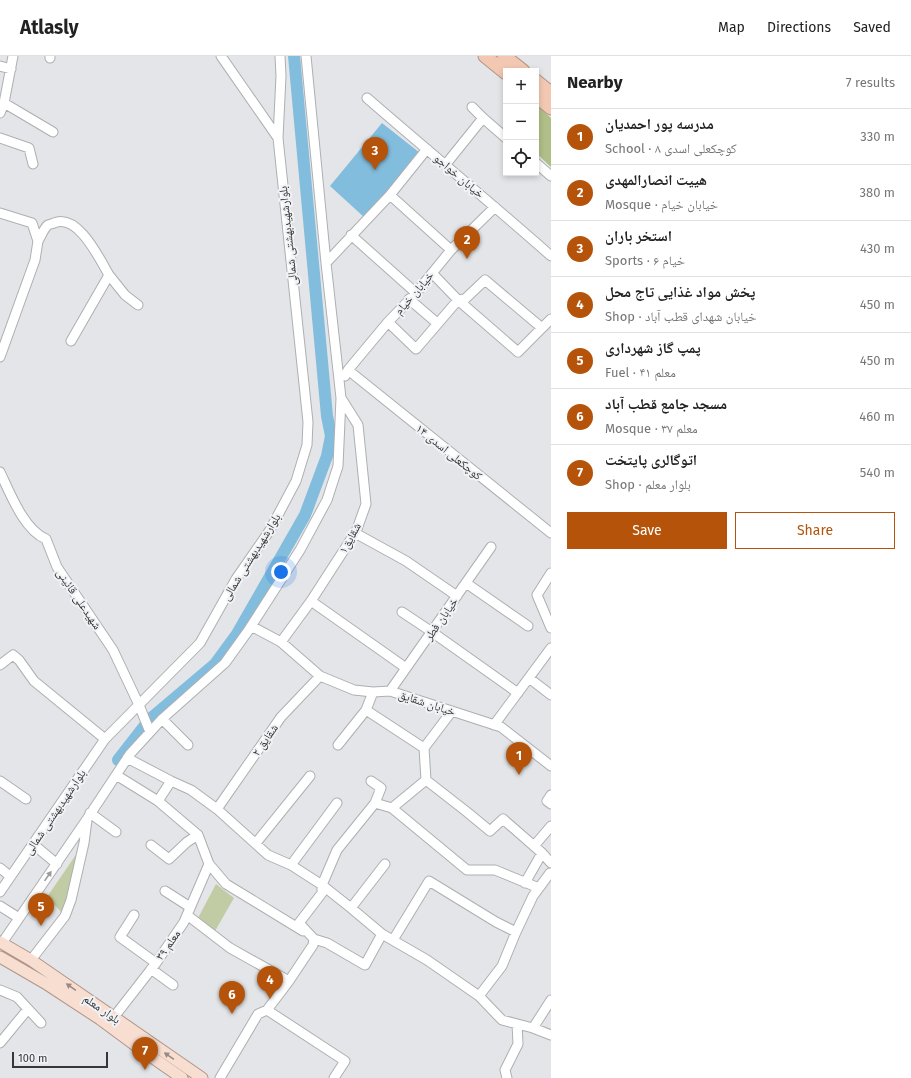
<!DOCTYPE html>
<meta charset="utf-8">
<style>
:root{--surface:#fff;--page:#f2f2f2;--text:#222;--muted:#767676;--line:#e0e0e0;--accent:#b45309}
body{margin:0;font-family:"Fira Sans","Noto Naskh Arabic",sans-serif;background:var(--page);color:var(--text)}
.controls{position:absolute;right:12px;top:12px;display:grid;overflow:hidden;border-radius:0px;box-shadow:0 2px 6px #0003}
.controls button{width:36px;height:36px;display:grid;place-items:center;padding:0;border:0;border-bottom:1px solid var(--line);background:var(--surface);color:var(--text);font:20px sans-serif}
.scale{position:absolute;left:12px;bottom:10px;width:96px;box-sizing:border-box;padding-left:4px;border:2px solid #363738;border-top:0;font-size:11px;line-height:14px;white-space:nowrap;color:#363738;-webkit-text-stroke:3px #f1f2f5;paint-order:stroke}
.you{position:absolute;left:281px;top:516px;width:14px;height:14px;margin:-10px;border:3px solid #fff;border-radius:50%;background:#1a73e8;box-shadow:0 0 0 6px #1a73e833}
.badge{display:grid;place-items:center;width:26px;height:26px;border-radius:50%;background:var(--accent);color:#fff;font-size:13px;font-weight:700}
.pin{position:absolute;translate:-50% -33px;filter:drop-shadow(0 1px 2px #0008)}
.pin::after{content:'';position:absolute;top:21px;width:14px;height:12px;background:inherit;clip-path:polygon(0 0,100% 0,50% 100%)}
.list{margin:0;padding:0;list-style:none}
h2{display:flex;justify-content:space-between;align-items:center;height:52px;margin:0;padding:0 16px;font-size:17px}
h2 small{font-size:13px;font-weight:400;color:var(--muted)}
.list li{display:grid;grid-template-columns:26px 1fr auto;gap:12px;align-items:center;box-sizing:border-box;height:56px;padding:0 16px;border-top:1px solid var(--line)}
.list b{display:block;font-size:15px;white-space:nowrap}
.list p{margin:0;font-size:13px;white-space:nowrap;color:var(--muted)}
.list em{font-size:13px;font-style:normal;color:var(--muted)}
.actions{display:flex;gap:8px;padding:12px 16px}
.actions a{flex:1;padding:9px 0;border:1px solid var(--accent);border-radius:0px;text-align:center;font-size:14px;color:var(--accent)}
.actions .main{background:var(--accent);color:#fff}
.icon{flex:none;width:22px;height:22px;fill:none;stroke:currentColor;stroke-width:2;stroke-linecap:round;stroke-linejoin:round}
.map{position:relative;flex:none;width:551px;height:1022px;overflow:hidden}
header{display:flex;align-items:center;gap:24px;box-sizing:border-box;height:56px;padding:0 20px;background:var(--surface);border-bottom:1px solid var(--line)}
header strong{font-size:19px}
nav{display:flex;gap:22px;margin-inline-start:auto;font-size:14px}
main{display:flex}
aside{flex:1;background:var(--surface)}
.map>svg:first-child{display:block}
</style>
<header>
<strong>Atlasly</strong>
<nav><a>Map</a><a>Directions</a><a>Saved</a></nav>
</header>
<main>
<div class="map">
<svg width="551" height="1022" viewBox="0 0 551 1022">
<rect width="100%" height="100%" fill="#e3e5e8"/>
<path fill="#c2cca4" d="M84,787L67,862L47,841Z
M216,828L234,842L215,875L198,862Z"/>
<path fill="#b0be88" d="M536,48L551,62V111L536,97Z"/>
<path fill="#83bddd" d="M382,67L420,97L365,162L330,130Z"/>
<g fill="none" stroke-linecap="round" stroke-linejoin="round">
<path stroke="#83bddd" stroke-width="12" d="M118,704L150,663L215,608L237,578L305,459L327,400L331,380L327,360L294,0"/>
<g stroke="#adafb1" stroke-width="11">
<path id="minor" d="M221,0L278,82
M50,2V0
M0,10L11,13
M367,42C428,95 490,146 551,200
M4,47L53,76
M472,51L483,62L506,82
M0,57L4,47L13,0
M0,82L29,92L33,108
M536,107L551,120
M446,108L483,62
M390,139L451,194
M0,157L32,167L38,185L35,204L0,301
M351,179L416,237
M38,185C41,180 44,172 48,169C50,168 52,168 54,167C78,157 99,202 109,219L71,285
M326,207L390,139L427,93
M432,217L458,244L518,296L551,263
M109,219L125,239L138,249
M409,243L437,267
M388,266L416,293L458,244L465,243L485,224L542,272
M348,314L551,477
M345,320L348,314L388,266L416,237L451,194L495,151
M0,416C10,437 24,474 46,483L57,511L113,594L139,649L150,676
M355,477L406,505L457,540
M551,517L537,539L551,572
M466,527L528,570
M311,545L406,612
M402,556L432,576L518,637
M251,570L281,586L320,620L354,634L373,636L390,635L501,671L551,710
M281,586L311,545L355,477L357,473L366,448L358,369L341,342
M0,609L13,599L19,604L34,625L105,683
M529,622L551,639
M390,635L491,491
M366,654L424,692
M162,663L188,689
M494,669L551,592
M338,689L366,654L373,636
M424,692L452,655
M127,702L171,725L191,734L217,753L268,799L291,809L322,829L351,852L382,878L427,904L479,940L502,964L533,972L551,979
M116,719L158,745L198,779L209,808L226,828L303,875
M426,724L467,756L490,775L503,763L542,797L551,807
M0,725L26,743
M371,725L381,732L375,747
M551,739L547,745L551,748
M158,745L171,725
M392,752L467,814H495L539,832
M217,753L281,661L320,620
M90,757L116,776
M256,787L310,720
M33,788L57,808
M151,789L169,803L187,786L198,779
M534,790L551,770
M291,809L337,747
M0,812L10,820
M525,827L542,797
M165,835L190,851
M0,836L105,683L200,587L236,523L270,474L296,425L307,389L308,366L278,82L281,20L280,0
M0,850L19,862
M351,852L385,808
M134,859L120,881L156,907
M187,859L230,892L289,925
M314,883L327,887L365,909L382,878
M393,884L429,825L496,866L516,876
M2,887L87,763L130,698L162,663L225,607L248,575L300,494L327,444L338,410L341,342L326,207L306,0
M31,904L65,860L71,844L84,787L87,764
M151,913L173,929
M0,934L17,941L41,967
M479,940L502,910L516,876L533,840L550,817H551
M267,954L345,1005L334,1022
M114,961L156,907L184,866L209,808
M533,972L551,944
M0,987L28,953
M220,1022L258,958L267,954L289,925L313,889L314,883L299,867L322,837V829L337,794L375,747L392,752L426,724L424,692
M507,1022L505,1014L518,988L517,968"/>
</g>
<g stroke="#b19588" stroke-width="13">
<path id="major" d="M0,886L31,904L202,1022
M0,901L45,927L100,963L146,997L182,1022"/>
</g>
<g stroke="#b19588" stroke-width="15">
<path id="highway" d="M485,0L506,17
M504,0L523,15
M536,25L551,37
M536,40L551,52"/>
</g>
<use href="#minor" stroke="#fff" stroke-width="9"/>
<use href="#major" stroke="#f8ded1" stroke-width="11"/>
<use href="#highway" stroke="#f3c8b3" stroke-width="13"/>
</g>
<defs><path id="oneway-solid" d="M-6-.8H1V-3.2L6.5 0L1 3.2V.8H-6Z"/></defs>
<use fill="#9a9b9c" href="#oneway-solid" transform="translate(48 820) rotate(-55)"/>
<g fill="#978a84">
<use href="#oneway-solid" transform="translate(71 931) rotate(-145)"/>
<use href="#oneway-solid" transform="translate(169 1000) rotate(-145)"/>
</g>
<g text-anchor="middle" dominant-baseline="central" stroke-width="4" stroke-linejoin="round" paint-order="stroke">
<g font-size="12" fill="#363738" stroke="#f1f2f5">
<text transform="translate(459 120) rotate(40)">خیابان خواجو</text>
<text transform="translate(288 180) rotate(-96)">بلوارشهیدبهشتی شمالی</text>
<text transform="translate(414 237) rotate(-49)">خیابان خیام</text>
<text transform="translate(449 396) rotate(39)">کوچکعلی اسدی ۱۴</text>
<text transform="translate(350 482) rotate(-61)">شقایق۱</text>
<text transform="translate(251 501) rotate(-58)">بلوارشهیدبهشتی شمالی</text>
<text transform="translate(79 543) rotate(56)">شهیدعلی قائینی</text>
<text transform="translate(441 563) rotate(-55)">خیابان فطر</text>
<text transform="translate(427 647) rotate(18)">خیابان شقایق</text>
<text transform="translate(265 684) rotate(-55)">شقایق ۲</text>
<text transform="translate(55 756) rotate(-56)">بلوارشهیدبهشتی شمالی</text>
<text transform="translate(168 889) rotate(-55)">معلم ۳۹</text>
<text transform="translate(102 953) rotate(35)">بلوار معلم</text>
</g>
</g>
</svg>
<div class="controls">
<button>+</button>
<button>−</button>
<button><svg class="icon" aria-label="locate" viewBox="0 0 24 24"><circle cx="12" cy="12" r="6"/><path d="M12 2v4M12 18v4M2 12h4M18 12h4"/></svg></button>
</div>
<div class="scale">100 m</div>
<div class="you"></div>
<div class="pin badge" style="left:519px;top:719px">1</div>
<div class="pin badge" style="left:467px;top:203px">2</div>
<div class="pin badge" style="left:375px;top:114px">3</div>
<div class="pin badge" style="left:270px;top:943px">4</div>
<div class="pin badge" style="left:41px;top:870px">5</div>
<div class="pin badge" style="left:232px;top:958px">6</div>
<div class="pin badge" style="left:145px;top:1014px">7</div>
</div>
<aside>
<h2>Nearby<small>7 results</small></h2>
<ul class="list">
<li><span class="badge">1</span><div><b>مدرسه پور احمدیان</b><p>School · کوچکعلی اسدی ۸</p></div><em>330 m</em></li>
<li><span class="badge">2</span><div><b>هییت انصارالمهدی</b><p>Mosque · خیابان خیام</p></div><em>380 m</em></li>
<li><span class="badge">3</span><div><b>استخر باران</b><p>Sports · خیام ۶</p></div><em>430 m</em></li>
<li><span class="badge">4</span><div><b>پخش مواد غذایی تاج محل</b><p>Shop · خیابان شهدای قطب آباد</p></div><em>450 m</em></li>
<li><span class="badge">5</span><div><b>پمپ گاز شهرداری</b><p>Fuel · معلم ۴۱</p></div><em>450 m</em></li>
<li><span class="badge">6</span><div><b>مسجد جامع قطب آباد</b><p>Mosque · معلم ۳۷</p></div><em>460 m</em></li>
<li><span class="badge">7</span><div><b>اتوگالری پایتخت</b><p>Shop · بلوار معلم</p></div><em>540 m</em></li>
</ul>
<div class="actions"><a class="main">Save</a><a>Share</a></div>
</aside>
</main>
